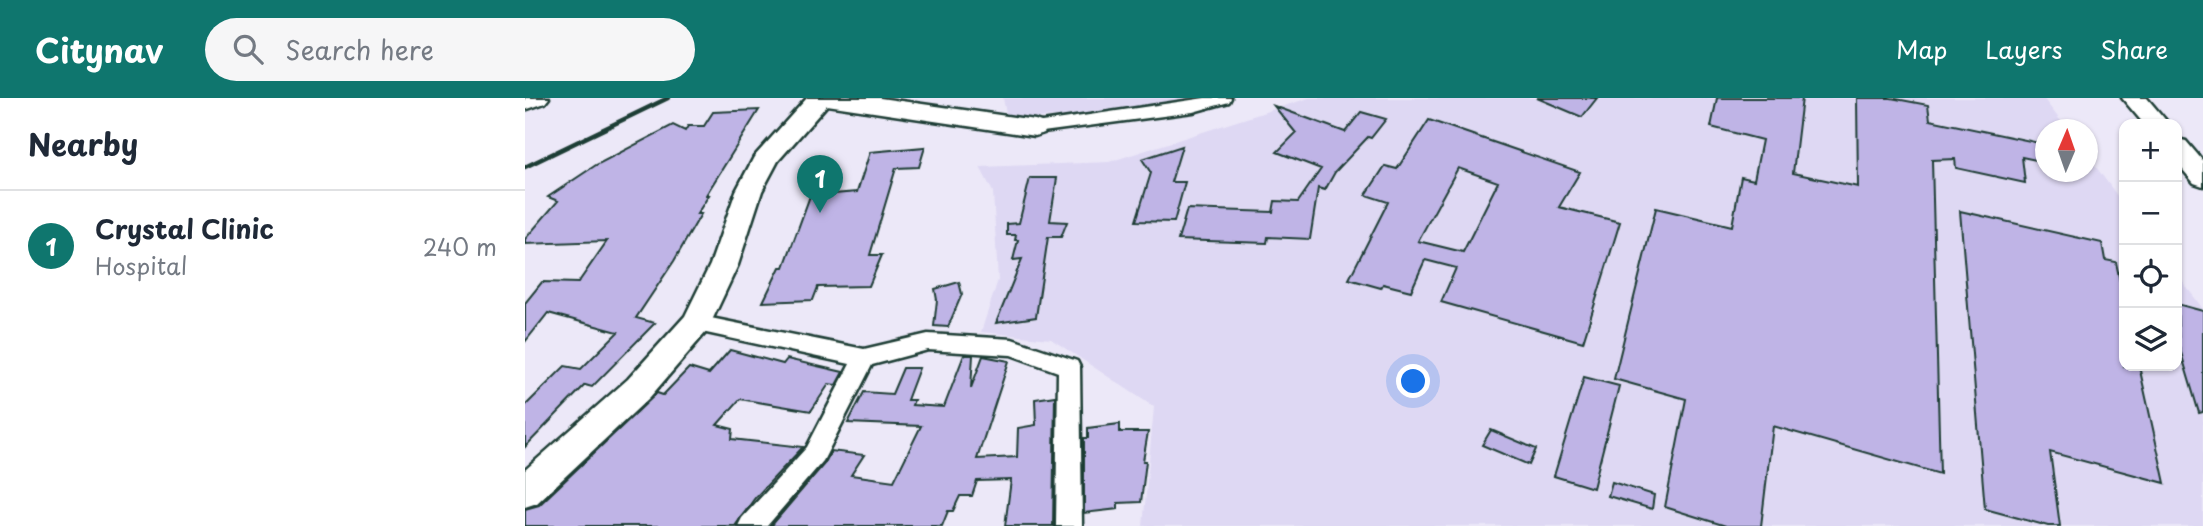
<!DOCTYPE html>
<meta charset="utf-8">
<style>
:root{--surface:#fff;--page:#f6f6f7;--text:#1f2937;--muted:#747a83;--line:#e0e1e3;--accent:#0f766e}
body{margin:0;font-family:"Playpen Sans",sans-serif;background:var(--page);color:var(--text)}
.controls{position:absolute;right:21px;top:21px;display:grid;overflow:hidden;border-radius:14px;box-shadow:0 2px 5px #0004}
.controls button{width:63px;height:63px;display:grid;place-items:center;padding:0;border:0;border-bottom:2px solid var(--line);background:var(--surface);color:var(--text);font:35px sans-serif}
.compass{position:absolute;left:1510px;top:21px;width:63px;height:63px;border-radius:50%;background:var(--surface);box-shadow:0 2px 5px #0004;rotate:2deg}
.you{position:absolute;left:889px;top:284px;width:24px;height:24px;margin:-18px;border:5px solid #fff;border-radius:50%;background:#1a73e8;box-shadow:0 0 0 10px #1a73e833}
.badge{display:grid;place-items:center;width:46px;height:46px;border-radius:50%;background:var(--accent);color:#fff;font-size:23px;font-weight:700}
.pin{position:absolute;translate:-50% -58px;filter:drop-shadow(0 2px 4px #0008)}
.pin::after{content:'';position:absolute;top:37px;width:24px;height:21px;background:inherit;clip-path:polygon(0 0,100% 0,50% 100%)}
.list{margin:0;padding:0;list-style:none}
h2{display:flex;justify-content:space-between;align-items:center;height:91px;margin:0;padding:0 28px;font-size:30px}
h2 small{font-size:23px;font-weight:400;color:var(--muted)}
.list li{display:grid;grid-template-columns:46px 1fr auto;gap:21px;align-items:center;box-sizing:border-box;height:112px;padding:0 28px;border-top:2px solid var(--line)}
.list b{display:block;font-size:26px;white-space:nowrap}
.list p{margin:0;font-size:23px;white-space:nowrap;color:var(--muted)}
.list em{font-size:23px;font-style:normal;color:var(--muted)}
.icon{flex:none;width:38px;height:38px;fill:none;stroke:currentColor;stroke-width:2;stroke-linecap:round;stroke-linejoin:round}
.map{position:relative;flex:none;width:1678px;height:428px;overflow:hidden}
header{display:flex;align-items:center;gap:42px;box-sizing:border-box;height:98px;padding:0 35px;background:var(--accent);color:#fff}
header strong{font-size:33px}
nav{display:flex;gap:38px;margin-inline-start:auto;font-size:24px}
.search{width:490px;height:63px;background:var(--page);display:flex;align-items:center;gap:18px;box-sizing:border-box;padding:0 24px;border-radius:38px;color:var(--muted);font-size:26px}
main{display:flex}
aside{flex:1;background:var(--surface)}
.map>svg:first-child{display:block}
</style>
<header>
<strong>Citynav</strong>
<div class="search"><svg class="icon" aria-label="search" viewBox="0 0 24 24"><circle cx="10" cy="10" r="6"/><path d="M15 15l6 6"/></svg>Search here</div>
<nav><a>Map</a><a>Layers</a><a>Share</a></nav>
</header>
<main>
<aside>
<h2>Nearby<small></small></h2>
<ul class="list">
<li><span class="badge">1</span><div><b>Crystal Clinic</b><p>Hospital</p></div><em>240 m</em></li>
</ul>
</aside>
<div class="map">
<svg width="1678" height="428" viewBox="0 0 1678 428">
<rect width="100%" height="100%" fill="#ece8f8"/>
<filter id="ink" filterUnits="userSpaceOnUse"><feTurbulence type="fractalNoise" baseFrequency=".0143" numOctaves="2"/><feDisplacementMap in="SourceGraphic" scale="14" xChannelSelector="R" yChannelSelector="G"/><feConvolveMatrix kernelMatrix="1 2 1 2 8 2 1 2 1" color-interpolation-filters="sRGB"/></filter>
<g filter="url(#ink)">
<path fill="#ded8f3" d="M478,0H708L664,14L482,21Z
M784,0H1518L1542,31L1520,32V74H1562L1563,58L1599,107V268H1652V176L1678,211V428H618L629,309L526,241L456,234L473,182L468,94L455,69L584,64Z"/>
<path fill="#bfb4e6" stroke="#1f3d34" stroke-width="2" fill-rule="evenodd" d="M1012,0H1072L1057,19Z
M1192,0H1277L1268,75L1333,89L1332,0H1366L1403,7L1405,22L1519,46L1521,64L1497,59L1500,85L1431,70L1430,61L1407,62L1415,376L1248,328L1236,428H1201L1140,409L1161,301L1089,281L1131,110L1207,128L1216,79L1229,82L1237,42L1186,29Z
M749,8L820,34L836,14L861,21L846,40L843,39L810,74L800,92L793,90L785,141L743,139L742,145L653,142L662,111L748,114L750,103L773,104L796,71L752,54L771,35Z
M234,12L181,97H184L172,116H176L149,163L111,220L130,225L67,289L60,287L0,349V308L40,268L56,271L93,234L23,215L0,244V205L17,184L53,185L82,143L0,146V141L33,103L23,99L71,67L148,27L160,33L163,28H179L188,14Z
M904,22L1055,74L1034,109L1095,124L1058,244L916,204L931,170L900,162L886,193L858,186L856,190L824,181L863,104L841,97L860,68L872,71ZM933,70L973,84L938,154L893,143Z
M657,48L646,84H660L649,124L611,123L626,75L617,61Z
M400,49L394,69L371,70L345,157H357L344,188L293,189L288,202L238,204L255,169H259L285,98L332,94L345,54Z
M505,80H532L525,123L542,124L536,139H523L511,219L471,225L497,161L488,162L493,142H490L491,137H482V126L494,125Z
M1435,113L1577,145L1580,162L1591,164L1599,203V268H1614L1640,385L1525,354L1535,428H1523L1460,411Z
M434,184L437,196L423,229L409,228L412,202L410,191Z
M1652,206L1678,213V314L1674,315L1654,248Z
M205,252L258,266L262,261L318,274L311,287L304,286L286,313L215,301L192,327L208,331L207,341L278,349L230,400L210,428H0V411L14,407L132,295L138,297L164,270L184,276Z
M439,257H448L446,290L458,258L484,263L452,361L492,359L493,330L511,327L510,301L530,298L528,428H480L486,382L452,383L447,398H435L428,413H423L417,428H246L300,365L306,353L339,357L326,377L369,383L396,328L323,325L339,294L367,296L378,270H394L382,302H389L387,307L419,309Z
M1059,279L1094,288L1068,390L1029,378Z
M595,326V334H623L618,363H621L616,404L593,405V411L559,415V340H563V330Z
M966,332L1011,351L1004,367L957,347Z
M1087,384L1129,397L1127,411L1083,398Z"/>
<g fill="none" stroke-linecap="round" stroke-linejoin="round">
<g stroke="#1f3d34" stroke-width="5">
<path id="street" d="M680,0H706L704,4L668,14L510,35L501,30L510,25Z
M171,217L339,251L403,236L487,241L552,263L555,269L557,428H531L533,274L486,257L403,252L347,267L298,363L242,428H213L217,420L282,349L325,266L163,231L160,225L163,219Z"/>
</g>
<g stroke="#1f3d34" stroke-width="5">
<path id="secondary" d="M0,0H24L20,5L0,12Z
M282,0H355L510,22L519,25L522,30L519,35L510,38L302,7L253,63L237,93L213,167L182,233L125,299L12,405L0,409V372L103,281L160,218L185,167L211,93L229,59Z
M1597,0H1622L1644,26H1619Z
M1652,41L1661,43L1678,63V88L1669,85L1652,65Z"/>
</g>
<use href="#street" fill="#fff" fill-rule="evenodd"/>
<use href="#secondary" fill="#fff" fill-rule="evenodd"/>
<path stroke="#1f3d34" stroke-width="4.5" d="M0,69L143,0"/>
</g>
</g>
</svg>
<div class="controls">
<button>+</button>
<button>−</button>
<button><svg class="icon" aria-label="locate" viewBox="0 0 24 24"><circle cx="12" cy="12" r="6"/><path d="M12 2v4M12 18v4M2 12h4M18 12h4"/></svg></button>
<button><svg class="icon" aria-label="layers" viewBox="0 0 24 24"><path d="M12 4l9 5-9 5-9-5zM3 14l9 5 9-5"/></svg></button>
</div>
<svg class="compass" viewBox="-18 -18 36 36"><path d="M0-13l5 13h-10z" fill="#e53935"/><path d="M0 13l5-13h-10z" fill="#747a83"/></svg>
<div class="you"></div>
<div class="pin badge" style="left:295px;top:115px">1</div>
</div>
</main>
